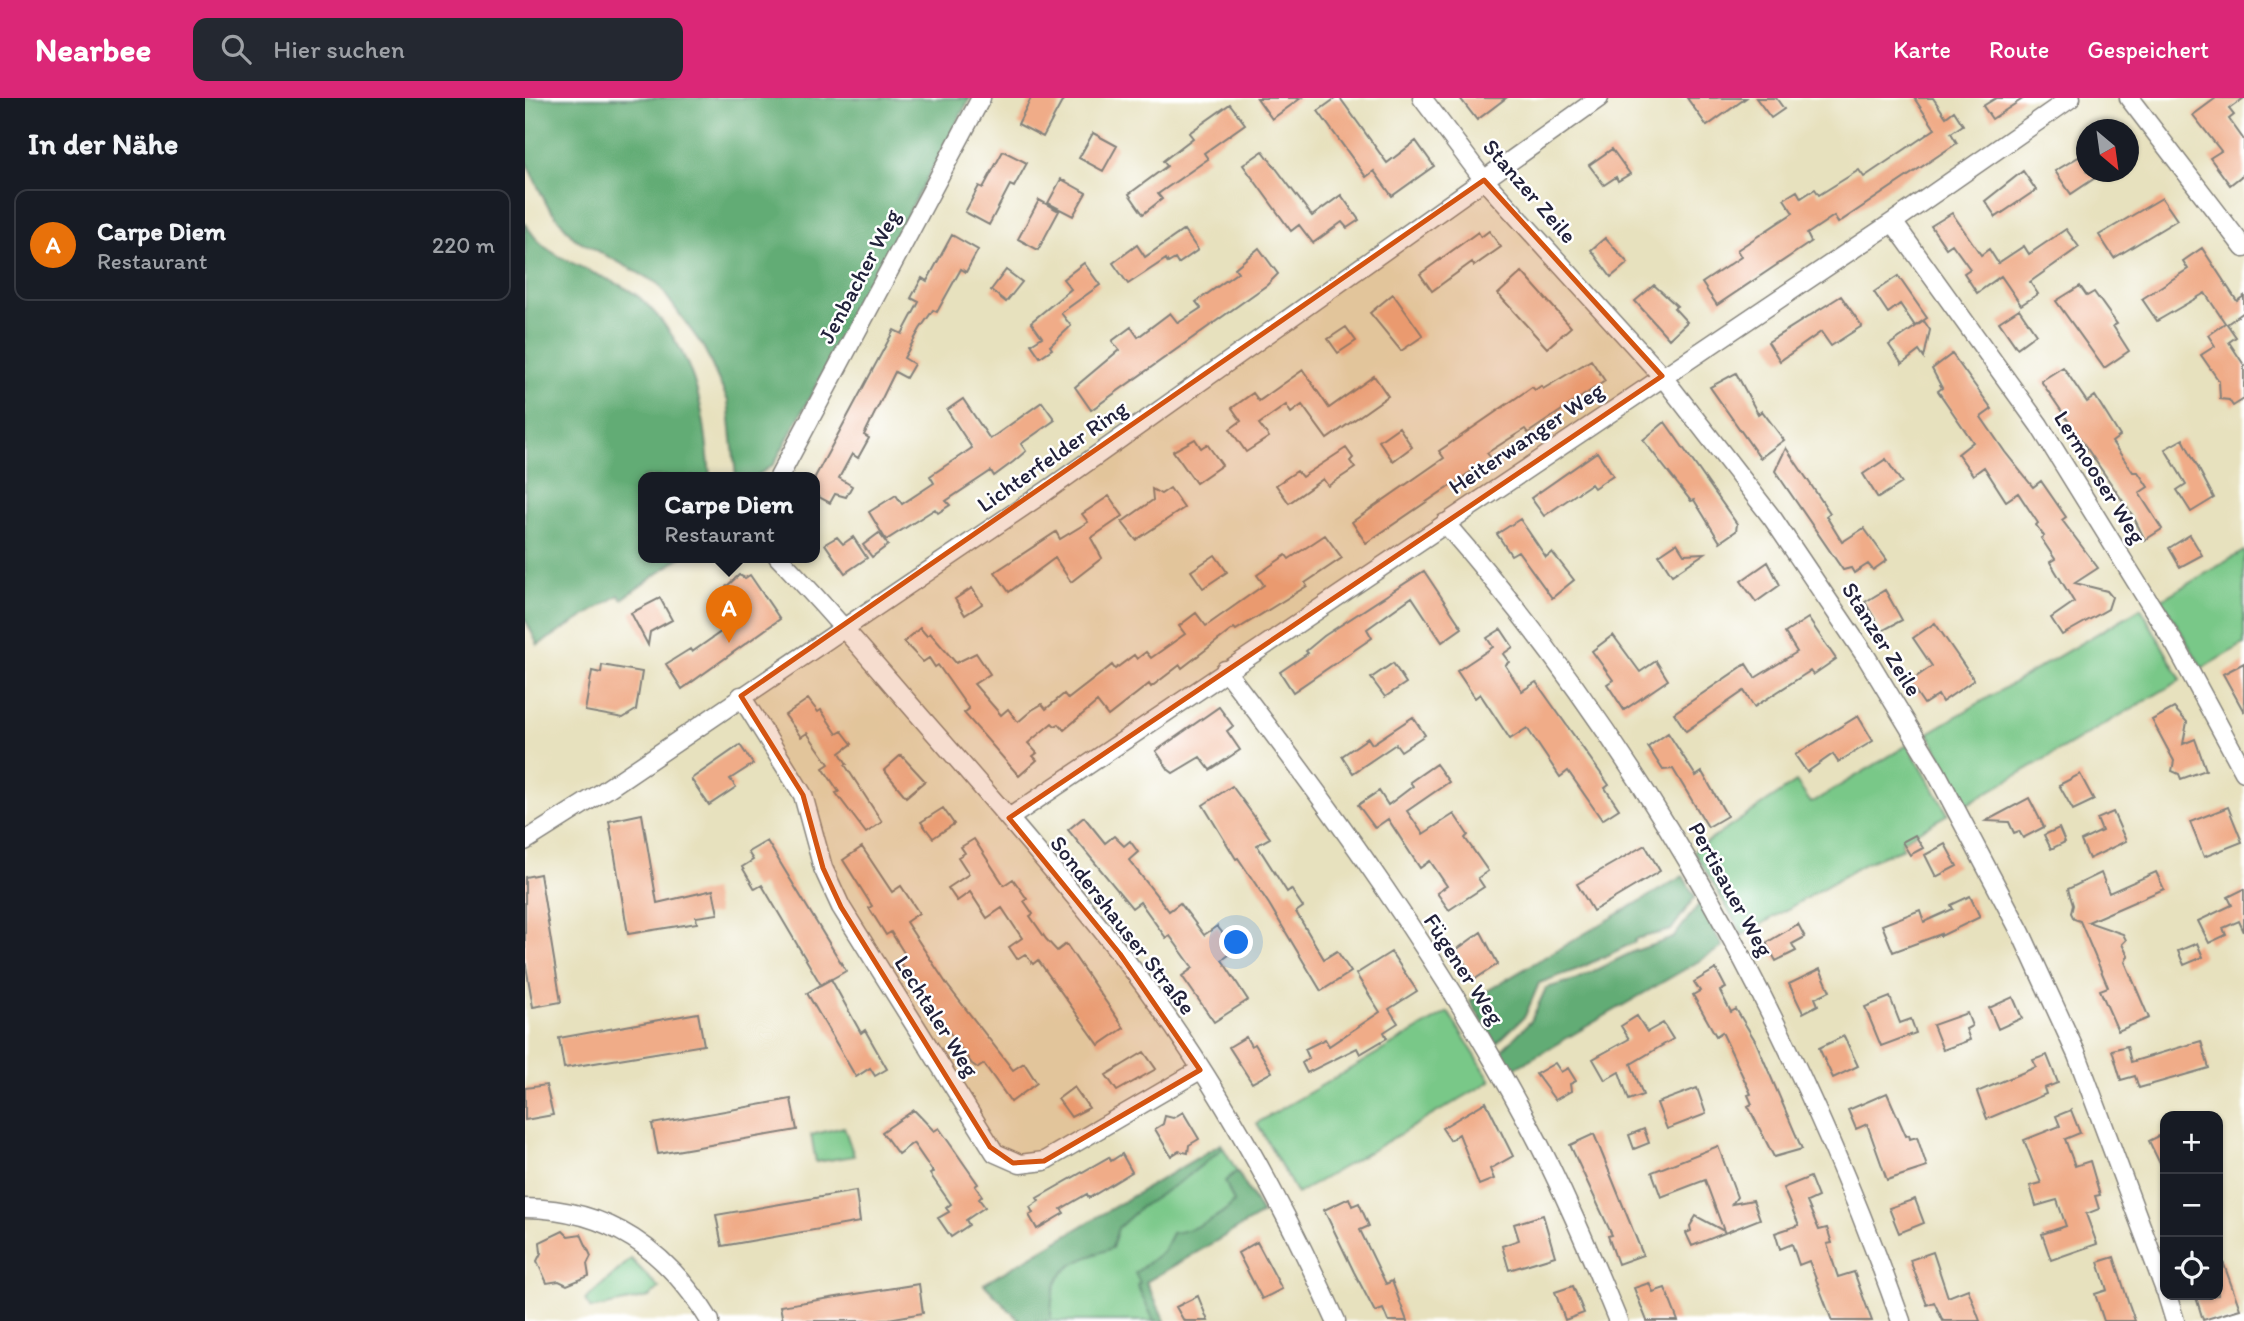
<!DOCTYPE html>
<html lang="de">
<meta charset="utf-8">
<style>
:root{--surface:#171b24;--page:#242831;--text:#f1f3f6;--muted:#9ea1a6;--line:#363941;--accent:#db2777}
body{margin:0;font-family:Itim,sans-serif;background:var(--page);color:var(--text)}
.controls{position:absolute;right:21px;bottom:21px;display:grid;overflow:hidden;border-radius:14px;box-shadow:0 2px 5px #0004}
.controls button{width:63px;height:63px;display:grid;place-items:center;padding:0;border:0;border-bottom:2px solid var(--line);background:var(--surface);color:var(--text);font:35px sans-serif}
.compass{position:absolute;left:1551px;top:21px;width:63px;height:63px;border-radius:50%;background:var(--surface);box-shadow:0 2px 5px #0004;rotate:151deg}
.you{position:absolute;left:712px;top:845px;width:24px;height:24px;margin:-18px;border:5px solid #fff;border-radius:50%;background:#1a73e8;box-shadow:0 0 0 10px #1a73e833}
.badge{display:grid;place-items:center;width:46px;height:46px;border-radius:50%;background:var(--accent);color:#fff;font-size:23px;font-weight:700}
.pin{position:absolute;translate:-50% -58px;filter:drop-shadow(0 2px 4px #0008)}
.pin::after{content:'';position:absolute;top:37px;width:24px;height:21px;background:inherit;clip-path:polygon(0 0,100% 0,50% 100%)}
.popup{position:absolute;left:113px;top:374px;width:182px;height:91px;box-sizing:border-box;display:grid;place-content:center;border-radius:14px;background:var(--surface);filter:drop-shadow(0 2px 5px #0005);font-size:23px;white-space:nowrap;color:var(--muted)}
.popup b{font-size:26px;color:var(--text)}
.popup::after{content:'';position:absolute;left:50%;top:100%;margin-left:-14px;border:14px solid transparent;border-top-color:var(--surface)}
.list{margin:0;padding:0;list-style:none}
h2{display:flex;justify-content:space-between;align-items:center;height:91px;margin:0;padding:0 28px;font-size:30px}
h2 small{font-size:23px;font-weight:400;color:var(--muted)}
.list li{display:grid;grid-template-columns:46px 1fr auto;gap:21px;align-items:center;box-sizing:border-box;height:112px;margin:0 14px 14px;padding:0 14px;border:2px solid var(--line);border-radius:14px}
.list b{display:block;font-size:26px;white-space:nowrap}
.list p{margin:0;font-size:23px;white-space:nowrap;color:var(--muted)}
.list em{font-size:23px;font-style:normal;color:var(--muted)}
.icon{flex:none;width:38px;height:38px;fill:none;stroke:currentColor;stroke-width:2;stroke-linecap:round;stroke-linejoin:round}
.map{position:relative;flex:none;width:1719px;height:1223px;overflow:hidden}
header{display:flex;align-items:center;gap:42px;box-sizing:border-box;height:98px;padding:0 35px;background:var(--accent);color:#fff}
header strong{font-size:33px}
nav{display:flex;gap:38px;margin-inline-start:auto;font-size:24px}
.search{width:490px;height:63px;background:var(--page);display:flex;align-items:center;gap:18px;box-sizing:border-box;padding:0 24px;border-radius:14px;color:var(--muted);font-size:26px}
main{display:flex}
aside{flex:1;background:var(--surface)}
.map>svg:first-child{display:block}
</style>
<header>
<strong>Nearbee</strong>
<div class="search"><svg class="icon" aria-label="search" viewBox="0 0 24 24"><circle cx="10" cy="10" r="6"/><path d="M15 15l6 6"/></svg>Hier suchen</div>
<nav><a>Karte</a><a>Route</a><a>Gespeichert</a></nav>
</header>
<main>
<aside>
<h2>In der Nähe<small></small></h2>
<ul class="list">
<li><span class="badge" style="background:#e8710a">A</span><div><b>Carpe Diem</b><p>Restaurant</p></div><em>220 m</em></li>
</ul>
</aside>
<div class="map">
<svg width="1719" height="1223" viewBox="0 0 1719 1223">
<rect width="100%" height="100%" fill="#fff"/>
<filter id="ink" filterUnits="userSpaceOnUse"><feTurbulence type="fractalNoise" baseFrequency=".0143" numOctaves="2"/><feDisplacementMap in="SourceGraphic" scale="14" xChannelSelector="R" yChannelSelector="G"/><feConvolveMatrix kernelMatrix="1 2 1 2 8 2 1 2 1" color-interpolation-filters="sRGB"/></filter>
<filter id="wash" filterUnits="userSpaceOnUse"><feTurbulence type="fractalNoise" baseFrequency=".00686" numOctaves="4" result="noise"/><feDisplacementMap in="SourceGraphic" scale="28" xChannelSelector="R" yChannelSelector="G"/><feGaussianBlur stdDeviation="1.57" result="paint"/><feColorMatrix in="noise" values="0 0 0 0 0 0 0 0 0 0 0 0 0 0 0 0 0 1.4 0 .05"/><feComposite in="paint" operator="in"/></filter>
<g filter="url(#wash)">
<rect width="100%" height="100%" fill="#e7e1be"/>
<path fill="#79c888" stroke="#4e7562" stroke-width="2" d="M1719,453V546L1677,570L1637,501Z
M1616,510L1656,582L1442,706L1403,635Z
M1383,647L1423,716L1377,743L1378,750L1341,765L1218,837L1169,753L1271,684L1286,705Z
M923,914L966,983L772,1096L732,1025Z
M319,1029L329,1058L291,1064L286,1037Z
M696,1046L737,1116L621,1184L640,1223H495L459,1186Z
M106,1161L134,1190L124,1199L66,1211L60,1202Z"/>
<path fill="#62ac74" stroke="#426758" stroke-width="2" d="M0,0H445L249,366L230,379H211L203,303L179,250L132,185L49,140L22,107L0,62Z
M0,124C13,152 40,161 66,174C81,181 101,188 114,199C170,250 179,307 185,379H118V459H156L97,501L94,497L13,547L0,521Z
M1158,778L1170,799L1146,832L1110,841V844L1053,871L1014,885L1000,918L971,946L945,903Z
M1174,806L1198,849L987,972L976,953L1006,923L1021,890L1050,882L1110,853L1148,840Z
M696,1046L698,1050L662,1079L616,1109L593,1130L587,1150C542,1167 526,1170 526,1223H495L459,1186Z
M712,1073L737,1116L621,1184L640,1223H629L612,1187L615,1185L610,1175L638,1153L647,1135C667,1133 696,1119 709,1104L700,1083Z"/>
<g id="blocks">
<path fill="#f0ac88" d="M506,0H539L518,39L493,26Z
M732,0H776L747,21Z
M811,0H815L862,65L891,43L909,68L867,98L849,73L841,79L793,13Z
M935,0H981L952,22Z
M1162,0H1221L1182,28Z
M1231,0H1251L1259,11L1246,20Z
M1389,0H1408L1421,19L1429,13L1438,27L1426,35L1432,45L1313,125L1309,118L1282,136L1286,144L1192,207L1177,185L1216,159L1212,152L1268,115L1259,101L1272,93L1276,100L1290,91L1294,97L1334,72L1339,79L1410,31Z
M1471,0H1499L1467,21L1458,8Z
M1691,0H1719L1704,11L1709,17L1704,21L1719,42V76L1705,87L1685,60L1696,53L1668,17Z
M705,6L720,26L679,55L683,61L633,96L637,101L618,116L604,96L642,68L638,63L668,40L664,35Z
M568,35L592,48L578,73L554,60Z
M1087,51L1105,76L1093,83L1091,79L1079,87L1064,67Z
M478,53L502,65L489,89L485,87L464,127L440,114L454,88L458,90Z
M738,53L787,118L816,97L834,122L822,130L817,124L788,145L774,127L766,133L718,67Z
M1562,54V74H1579L1546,96L1530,73Z
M1498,73L1511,92L1471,119L1460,103Z
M536,81L561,95L548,118L523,105Z
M1637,100L1652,122L1589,160L1574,137Z
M514,102L534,113L513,152L493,141Z
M1427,115L1456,157L1464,151L1473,165L1499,148L1504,156L1541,131L1554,149L1505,184L1513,196L1496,207L1476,178L1452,195L1439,175L1445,171L1427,146L1421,150L1406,128Z
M659,132L673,152L653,166L650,161L643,165L641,161L603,186L588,165L612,147L620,159Z
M964,133L976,149L949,168L947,164L907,193L895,176L953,134L956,139Z
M427,137L453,152L441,174L436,171L412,214L408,212L395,231L379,260L389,266L381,280L370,274L339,337L344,340L333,360L327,356L314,380L327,388L321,399L310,396L305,405L290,397V379L369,232L377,236L392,208L394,204L386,200L397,180L402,183Z
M1080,140L1103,165L1086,179L1066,152Z
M734,150L753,176L742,187L566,312L550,289L594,252L587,243L606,229L613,239L645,215L653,225L676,210L671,204L713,174L710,170Z
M1677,150L1712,203L1719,198V214L1702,226L1711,239L1704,244L1719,267V301L1708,308L1704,302L1695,301L1694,283L1676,257L1690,248L1683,237L1700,225L1680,195L1632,223L1617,201L1663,171L1658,163Z
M559,165L575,187L536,215L546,228L525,248L527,251L515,259L506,246L517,239L506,224L546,191L538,181Z
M481,172L497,184L481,204L466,192Z
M997,174L1046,229L1022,250L973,196Z
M1373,178L1402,220L1390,228L1375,206L1363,215L1349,194Z
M1129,187L1152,208L1149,210L1162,224L1144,241L1110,203Z
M1555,188L1562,198L1569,194L1592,226L1588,228L1604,253L1579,270L1531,203Z
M868,196L898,238L876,253L845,215Z
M1316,198L1337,228L1306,248L1296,234L1255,263L1243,244Z
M1494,211L1511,236L1492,250L1474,224Z
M1399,223L1405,232L1399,260L1394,253L1377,266L1364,247Z
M821,229L831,243L813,255L803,241Z
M1427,256L1467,311L1456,319L1480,354L1508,389L1516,383L1541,419L1537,422L1573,470L1550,485L1582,493L1587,499L1583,511L1537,537L1526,520L1549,504L1525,464L1530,461L1516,440L1519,438L1511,427L1513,425L1493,395L1481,403L1459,369L1448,377L1433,356L1448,344L1413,293L1417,290L1407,271Z
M1066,262L1080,283L1003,335L1000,331L962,355L966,360L841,445L827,424L919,360L914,353L1007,289L1010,292L1016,288L1018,291Z
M1538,269L1562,304L1570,298L1595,338L1587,344L1608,374H1613L1623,389L1614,395L1637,431L1620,442L1608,418L1516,283Z
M778,272L804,310L849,278L863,298L802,341L777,307L766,315L761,307L734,326L744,339L721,354L705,331L716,323L707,310L728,295L734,303Z
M1211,275L1233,316L1237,313L1259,342L1235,360L1185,289Z
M438,301L465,341L517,304L530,322L496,346L501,353L488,364L469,378L466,373L421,403L425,407L413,415L410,411L361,442L344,414L371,397L377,406L409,385L405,378L447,350L422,312Z
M1140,324L1212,426L1211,433L1195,444L1169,402L1166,403L1118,342Z
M874,329L887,349L868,363L854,343Z
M670,341L676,350L682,346L697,367L671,385L648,353Z
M1658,341L1689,400L1666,414L1652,392L1661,386L1640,351Z
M821,350L828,360L825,363L830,370L803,388L798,381L764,405L751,387L772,373L777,379Z
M1261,350L1305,415L1301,418L1317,444L1339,430L1362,462L1348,472L1343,466L1329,475L1326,470L1318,472L1250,373Z
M1072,354L1088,377L1069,390L1066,386L1019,418L1006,400Z
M1361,361L1377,385L1353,400L1338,376Z
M645,390L659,410L611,442L597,424L628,402L627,391L636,396Z
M584,398L598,418L566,440L577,460L546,484L530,460L484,494L470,474L531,434L535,441L563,424L557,416Z
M995,421L1021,459L1027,454L1049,482L1027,500L993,453L986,457L972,436Z
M354,435L363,447L347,459L338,447Z
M800,437L817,460L780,485L782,488L711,532L709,530L657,570L655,567L626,589L624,586L583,618L572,604L539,632L534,626L530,628L527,625L503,645L512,655L508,658L512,662L494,678L439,615L444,611L413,567L410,569L404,560L398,564L379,544L395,530L402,538L405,535L431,565L451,555L465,576L449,586L476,617L483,611L493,624L507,612L517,606L521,611L539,596L543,601L587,567L590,571L609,557L612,561L621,554L626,560L660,536L654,528L671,515L681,528L739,487L732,477L761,457L764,461Z
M1665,437L1677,457L1655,469L1644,450Z
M312,439L318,446L328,439L342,460L320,475L300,446Z
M1152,445L1159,456L1180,455L1147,477L1134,457Z
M690,457L702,474L678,490L666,473Z
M1243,464L1255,487L1231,504L1216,483Z
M899,473L937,530L917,544L887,499L842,531L847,540L768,594L755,574L783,555L781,553L799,538Z
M214,477L220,480L225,477L255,521L157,591L141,566L165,551L167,554L220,517L201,489Z
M447,490L457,506L440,517L430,501Z
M1360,492L1377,522L1357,533L1340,504Z
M135,500L147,522L125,534L123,547L106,515Z
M1283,520L1311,561L1288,577L1285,573L1229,609L1219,593L1161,633L1149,615L1221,566L1230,580L1272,554L1260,535Z
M1410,525L1449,582L1417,604L1413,597L1399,606L1384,584L1407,568L1388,540Z
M976,531L988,549L978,556L984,564L980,567L997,593L1011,584L1084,687L1080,690L1094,711L1077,722L1043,673L1035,679L1002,630L985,641L955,596L950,600L932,573L968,549L962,540Z
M1088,537L1115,574L1131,563L1143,582L1099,612L1082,586L1088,582L1067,553Z
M868,565L881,585L860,599L846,580Z
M1719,565V614L1698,576Z
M77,567L117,574L111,612L98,620L60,613L67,573L76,575Z
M283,601L293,614L296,612L312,636L317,633L327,646L315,655L322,666L320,667L357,724L341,735L311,695L314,694L298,670L304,666L282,635L276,639L260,617Z
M694,609L708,628L702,633L715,652L685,672L675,659L648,675L644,672L631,653Z
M1649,610L1662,624L1658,646L1670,641L1681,672L1656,681L1654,676L1647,673L1649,663L1627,622Z
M1333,618L1348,643L1313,664L1308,656L1282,674L1270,657Z
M888,619L900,637L876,653L871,646L828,675L817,658L843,640L847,646Z
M1143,635L1171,678L1177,674L1202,718L1183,729L1148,671L1138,672L1123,649Z
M215,647L228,666L205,681L211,689L184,707L166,681Z
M376,657L400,683L381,699L359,672Z
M911,666L924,684L882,713L898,736L929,716L943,737L940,740L963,773L953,780L959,789L924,812L912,795L922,788L905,763L895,770L863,721L850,730L833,707L854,693L863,707L888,688L885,684Z
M1555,676L1569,702L1548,712L1534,687Z
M707,688L745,740L732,747L762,794L766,791L778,809L771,814L799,861L812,853L826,874L796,893L744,806L713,760L711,761L678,707Z
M1504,700L1519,729L1498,740L1494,733L1489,735L1484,724L1461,723Z
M1703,709L1717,744L1679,759L1665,724Z
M418,710L429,726L408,740L396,724Z
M1588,714L1601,743L1564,761L1556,743L1577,733L1572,721Z
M117,716L132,805L188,792L193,816L171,819L172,825L103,836L84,723Z
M559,719L580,745L589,738L599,748L605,743L613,754L604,762L644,813L655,805L679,837L692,828L700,838L705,835L715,849L697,862L723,902L689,924L657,878L668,870L645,838L641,840L615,804L607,810L543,732Z
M1534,730L1540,744L1526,751L1519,737Z
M1390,737L1398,750L1385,757L1377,744Z
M449,741L479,787L488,781L502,801L499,803L508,816L505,818L521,841L532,853L541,846L599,930L574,947L513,862L508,866L500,856L492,861L484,849L497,840L477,810L462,820L445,794L432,803L423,790L444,776L433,759L440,755L436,749Z
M242,743L321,873L296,887L237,787L230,791L217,769L228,762L223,754Z
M1420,746L1432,768L1411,779L1400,757Z
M1120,747L1135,773L1068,813L1052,786Z
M337,749L367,794L376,788L394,815L381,824L423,888L488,972L499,965L512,985L486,1004L459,966L453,970L447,966L374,863L381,858L366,834L361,837L344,810L347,808L318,762Z
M1631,774L1639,791L1563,824L1598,836L1601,842L1597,846L1603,858L1600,864L1624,920L1593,933L1575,892L1583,889L1555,823L1549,821L1546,815L1548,807L1543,791L1576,775L1584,795Z
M15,776L36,904L8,909L0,862V779Z
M1719,791V834L1714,823L1698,830L1701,837L1684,845L1673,823L1707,807L1703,799Z
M1445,798L1455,819L1416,838V836L1368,854L1357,827L1395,812L1399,824L1428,811L1426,807Z
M1273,826L1280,839L1267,846L1271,853L1251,863L1241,845Z
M956,834L973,866L950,881L931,852Z
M1672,845L1678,859L1659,867L1653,853Z
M866,854L892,893L864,911L873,925L859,934L862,940L835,956L832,950L782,975L777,965L784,960L780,951L800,941L804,948L855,914L831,876Z
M1191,871L1201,890L1195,893L1206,914L1211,911L1231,944L1277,1051L1249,1059L1223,1008L1227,1006L1223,997L1226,996L1197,934L1191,938L1168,897L1175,893L1169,884Z
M1295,871L1305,893L1290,900L1293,907L1278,915L1264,886Z
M306,881L336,935L340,932L362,971L350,978L345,970L331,979L282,895Z
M1365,899L1375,925L1386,921L1391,935L1356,948L1340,909Z
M1488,899L1497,920L1473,931L1464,910Z
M173,915L179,947L39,970L34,940Z
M1442,915L1447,928L1441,931L1445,942L1418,952L1408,927Z
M1112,918L1122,934L1138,925L1148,941L1106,966L1118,997L1104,1002L1094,974L1080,982L1068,961L1104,941L1096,928Z
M1319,938L1333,968L1308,980L1294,950Z
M721,939L726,948L730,946L747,974L727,985L704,949Z
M1676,943L1684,970L1614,990L1610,978L1596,982L1587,952L1602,948L1606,964Z
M619,954L631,971L592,993L581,977Z
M1522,957L1533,985L1519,990L1521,996L1462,1021L1452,994L1511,969L1508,962Z
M1030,965L1036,974L1043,970L1051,983L1045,986L1046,993L1030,1002L1011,976Z
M21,987L28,1017L0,1022V990Z
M549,989L564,1010L546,1019L533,1001Z
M1172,990L1181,1016L1142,1031L1132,1005Z
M1362,995L1381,1038L1384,1037L1385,1041L1392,1039L1402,1069L1362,1082L1342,1026L1331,1031L1323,1012Z
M266,1001L272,1032L133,1056L127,1026Z
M961,1004L988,1058L965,1071L969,1081L954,1087L934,1036L925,1042L917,1030Z
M389,1012L409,1033L414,1030L453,1086L450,1088L457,1098L454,1101L460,1109L441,1122L444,1127L426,1139L413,1120L424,1114L421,1110L426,1106L405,1076L408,1074L388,1045L373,1056L357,1034Z
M1546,1012L1555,1035L1540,1041L1550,1068L1565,1063L1575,1097L1570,1098L1574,1111L1561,1116L1572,1146L1526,1162L1517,1136L1541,1128L1532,1102L1511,1108L1505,1088L1516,1085L1499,1042L1535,1028L1531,1018Z
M658,1014L674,1041L664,1047L663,1055L654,1053L646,1058L630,1031L638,1026L640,1018L648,1020Z
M1119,1031L1124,1045L1109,1051L1104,1037Z
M1640,1035V1076L1624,1043Z
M1069,1036L1118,1157L1093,1166L1083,1138L1087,1137L1045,1047Z
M1193,1048L1212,1099L1207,1106L1228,1102L1235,1121L1167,1148L1161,1135L1166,1133L1165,1128L1171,1118L1199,1133L1180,1082L1136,1099L1127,1074Z
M597,1056L607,1074L564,1100L562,1096L536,1111L539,1115L512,1131L504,1117L508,1115L505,1109L514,1103L512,1100L584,1059L586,1063Z
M1285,1079L1293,1099L1282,1104L1294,1132L1302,1130L1307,1145L1302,1146L1313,1179L1329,1174L1347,1223H1307L1284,1163L1274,1167L1267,1146L1255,1151L1250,1135L1274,1127L1258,1090Z
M331,1093L335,1124L197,1148L191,1117Z
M824,1100L827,1108L834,1105L844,1128L835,1132L861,1186L867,1183L882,1223H863L858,1211L850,1214L829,1174L799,1112Z
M1390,1101L1399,1125L1374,1135L1364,1110Z
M1018,1117L1030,1158L984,1172L977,1148L994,1142L989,1126Z
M38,1133L43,1138L56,1136L66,1158L62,1166L64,1178L42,1187L34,1183L22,1185L12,1163L16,1155L15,1144Z
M732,1144L757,1191L737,1201L713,1155Z
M1408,1154L1423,1199L1443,1191L1455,1223H1418L1409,1204L1402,1207L1385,1162Z
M1589,1159L1604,1206L1610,1223H1579L1570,1196L1582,1192L1573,1164Z
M1697,1161L1715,1211L1678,1222L1671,1199L1693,1197V1162Z
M1124,1185L1128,1194L1140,1190L1153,1223H1122L1109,1190Z
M394,1186L398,1215L352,1223H258L255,1208Z
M1048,1188L1059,1215L1040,1222L1030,1194Z
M673,1198L683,1223H659L651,1209Z"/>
</g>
</g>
<g filter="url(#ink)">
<use href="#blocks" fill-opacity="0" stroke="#84827c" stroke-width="2"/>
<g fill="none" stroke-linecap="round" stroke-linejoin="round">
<g stroke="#84827c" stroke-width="21">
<path id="street" d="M897,0L959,82L1137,278L1248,421L1342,560L1411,674L1496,835L1552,957L1640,1192
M1604,0L1719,150
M1368,124L1514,327L1651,548L1719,674
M254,379L456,0
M920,425C1123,657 1273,933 1376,1223
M253,459C310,517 361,580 415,641C476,711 537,781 595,855C682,967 753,1094 811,1223
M700,572C809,714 916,862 1001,1021C1036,1086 1065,1155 1093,1223
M216,598L278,697L298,770L316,809L470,1055L495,1066L519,1063L675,972
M484,720L1368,124L1546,0
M0,743L79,693L520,394L1074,0
M0,1110C84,1111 142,1152 185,1223
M1642,1197L1650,1223"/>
</g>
<use href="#street" stroke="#fff" stroke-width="18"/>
</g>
</g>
<path fill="#d45411" fill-opacity="0.2" stroke="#d45411" stroke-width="5" stroke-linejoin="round" d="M959,82L1137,278L484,720L595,856L675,972L519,1063L488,1065L465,1049L316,809L298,770L278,697L216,598Z"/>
<g text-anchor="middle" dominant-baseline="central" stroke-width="5" stroke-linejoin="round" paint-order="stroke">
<g font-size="23" fill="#22223b" stroke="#fff">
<text transform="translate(1005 93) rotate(49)">Stanzer Zeile</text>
<text transform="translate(334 178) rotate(-62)">Jenbacher Weg</text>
<text transform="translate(1001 340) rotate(-34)">Heiterwanger Weg</text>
<text transform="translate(527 358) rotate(-35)">Lichterfelder Ring</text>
<text transform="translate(1575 379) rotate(58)">Lermooser Weg</text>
<text transform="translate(1357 541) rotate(58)">Stanzer Zeile</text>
<text transform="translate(1206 791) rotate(61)">Pertisauer Weg</text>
<text transform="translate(598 827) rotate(52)">Sondershauser Straße</text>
<text transform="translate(939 871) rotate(57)">Fügener Weg</text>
<text transform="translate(412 918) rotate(58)">Lechtaler Weg</text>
</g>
</g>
</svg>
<div class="controls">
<button>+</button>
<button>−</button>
<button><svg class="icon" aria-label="locate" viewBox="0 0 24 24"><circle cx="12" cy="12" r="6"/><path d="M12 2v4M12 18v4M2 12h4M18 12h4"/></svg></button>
</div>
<svg class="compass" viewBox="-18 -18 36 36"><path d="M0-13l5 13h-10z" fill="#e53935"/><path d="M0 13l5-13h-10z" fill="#9ea1a6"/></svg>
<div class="you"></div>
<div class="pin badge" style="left:204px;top:545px;background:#e8710a">A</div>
<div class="popup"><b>Carpe Diem</b>Restaurant</div>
</div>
</main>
